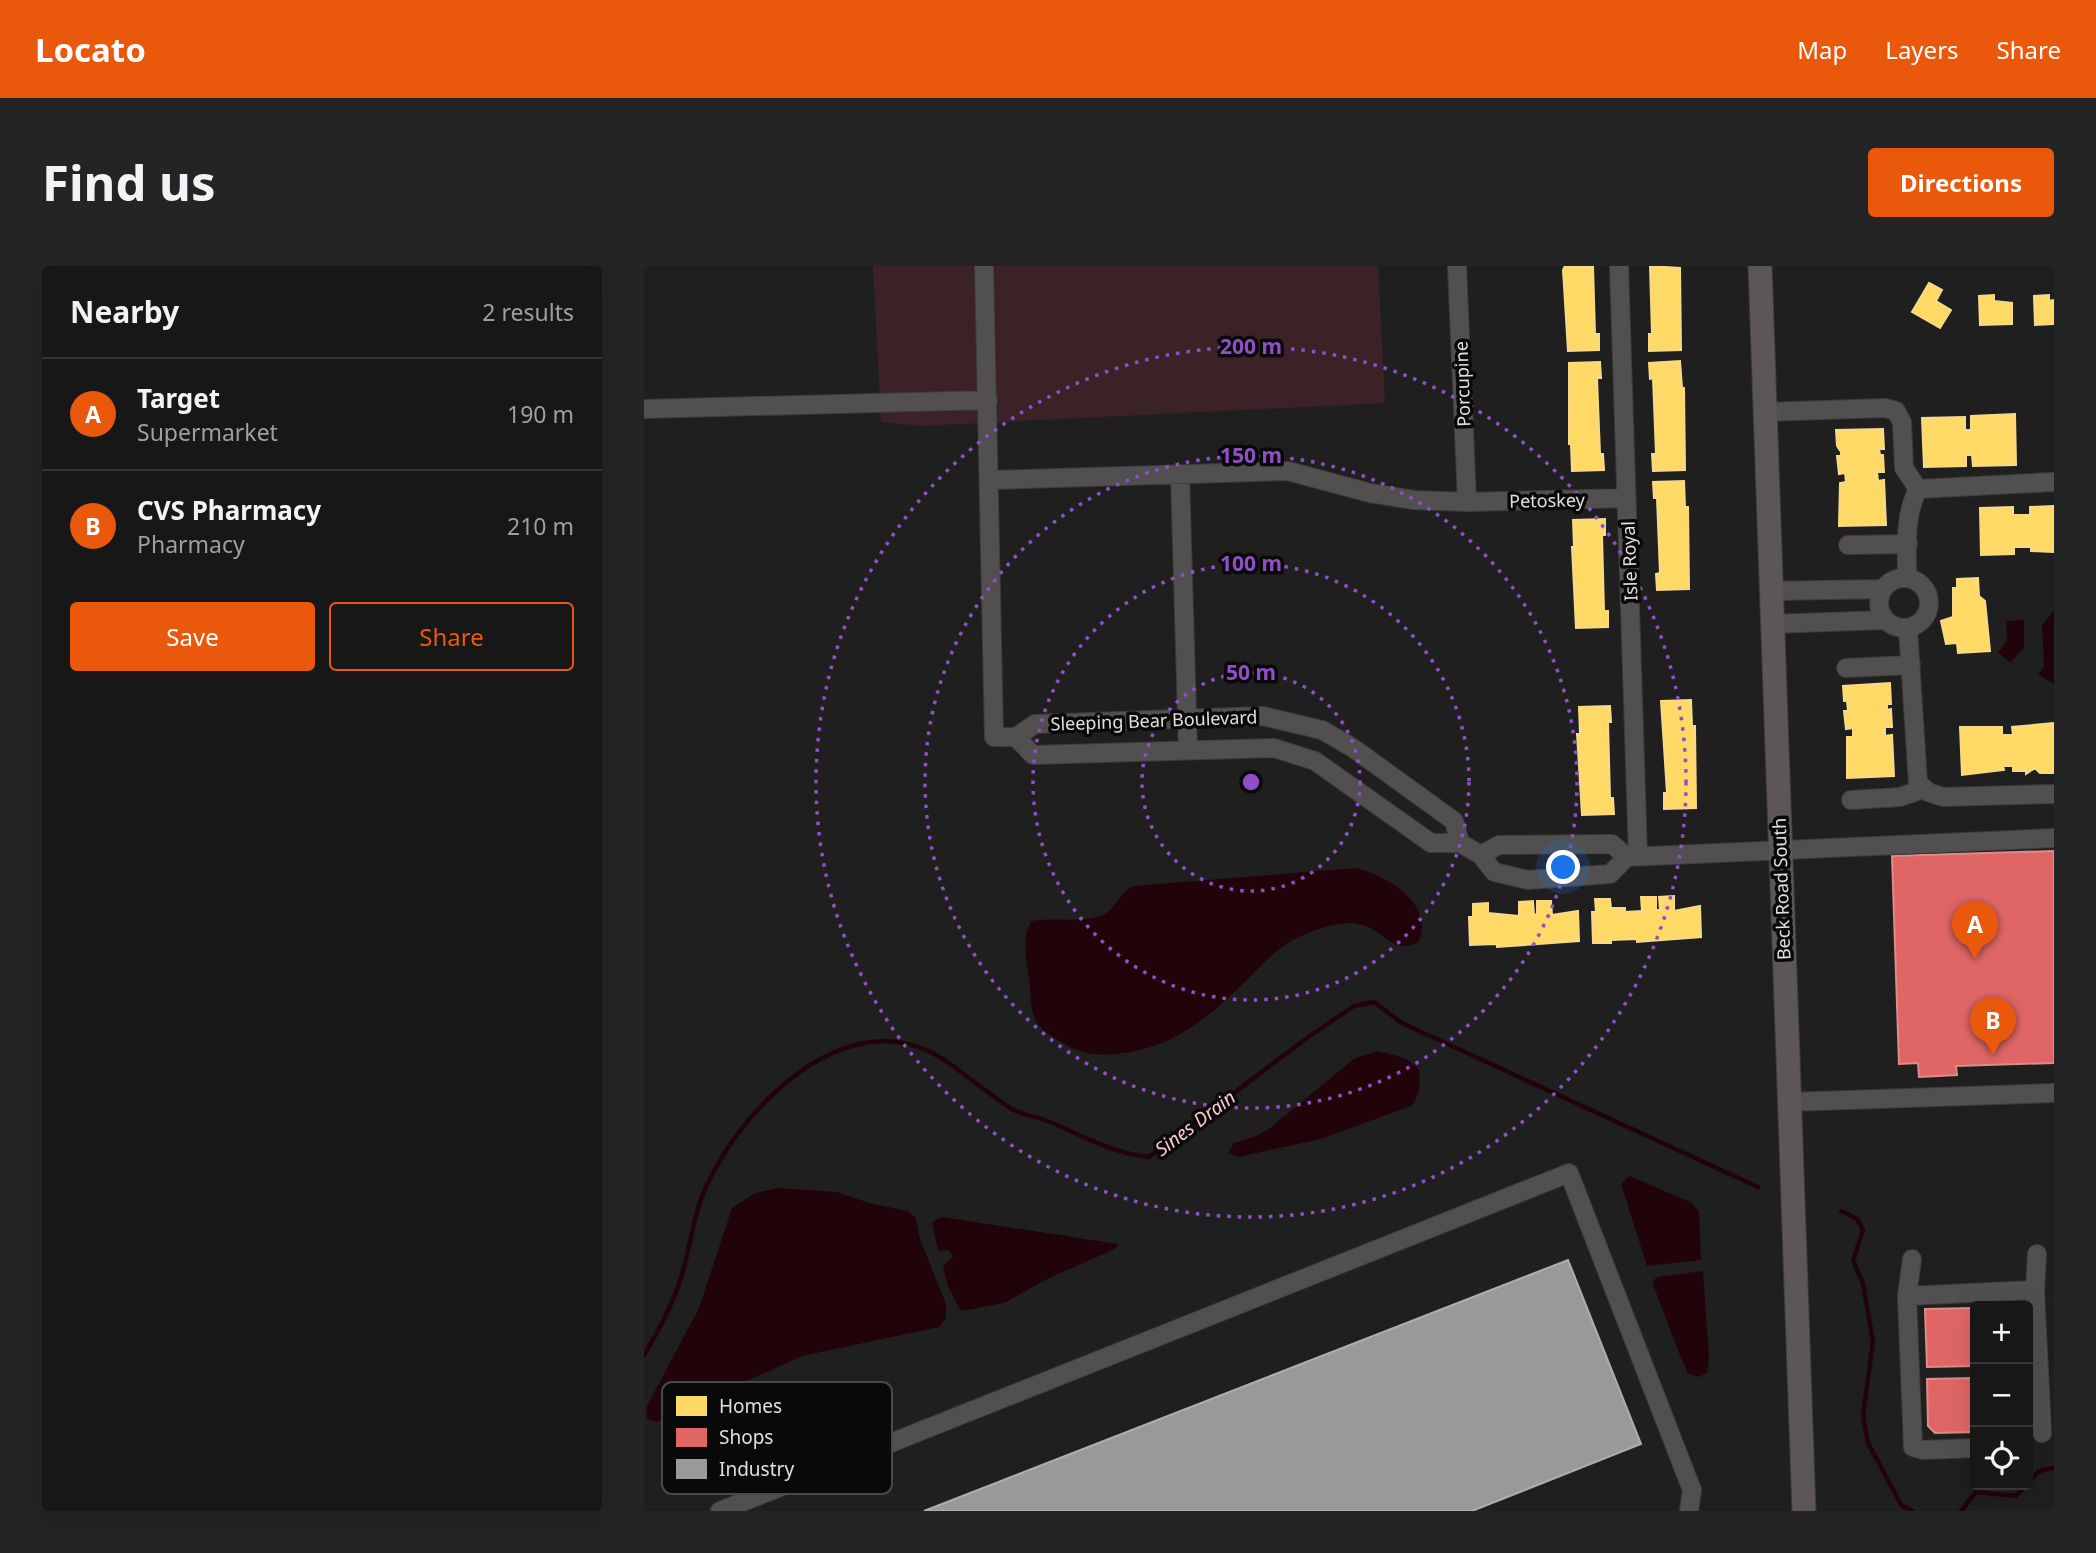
<!DOCTYPE html>
<meta charset="utf-8">
<style>
:root{--surface:#181717;--page:#252424;--text:#f1f3f6;--muted:#9f9fa1;--line:#363636;--accent:#ea580c}
body{margin:0;font-family:"Noto Sans",sans-serif;background:var(--page);color:var(--text)}
.controls{position:absolute;right:21px;bottom:21px;display:grid;overflow:hidden;border-radius:7px;box-shadow:0 7px 28px #0002}
.controls button{width:63px;height:63px;display:grid;place-items:center;padding:0;border:0;border-bottom:2px solid var(--line);background:var(--surface);color:var(--text);font:35px sans-serif}
.you{position:absolute;left:920px;top:602px;width:24px;height:24px;margin:-18px;border:5px solid #fff;border-radius:50%;background:#1a73e8;box-shadow:0 0 0 10px #1a73e833}
.badge{display:grid;place-items:center;width:46px;height:46px;border-radius:50%;background:var(--accent);color:#fff;font-size:23px;font-weight:700}
.pin{position:absolute;translate:-50% -58px;filter:drop-shadow(0 2px 4px #0008)}
.pin::after{content:'';position:absolute;top:37px;width:24px;height:21px;background:inherit;clip-path:polygon(0 0,100% 0,50% 100%)}
.list{margin:0;padding:0;list-style:none}
h2{display:flex;justify-content:space-between;align-items:center;height:91px;margin:0;padding:0 28px;font-size:30px}
h2 small{font-size:23px;font-weight:400;color:var(--muted)}
.list li{display:grid;grid-template-columns:46px 1fr auto;gap:21px;align-items:center;box-sizing:border-box;height:112px;padding:0 28px;border-top:2px solid var(--line)}
.list b{display:block;font-size:26px;white-space:nowrap}
.list p{margin:0;font-size:23px;white-space:nowrap;color:var(--muted)}
.list em{font-size:23px;font-style:normal;color:var(--muted)}
.actions{display:flex;gap:14px;padding:21px 28px}
.actions a{flex:1;padding:16px 0;border:2px solid var(--accent);border-radius:7px;text-align:center;font-size:24px;color:var(--accent)}
.actions .main{background:var(--accent);color:#fff}
.icon{flex:none;width:38px;height:38px;fill:none;stroke:currentColor;stroke-width:2;stroke-linecap:round;stroke-linejoin:round}
.map{position:relative;flex:none;width:1410px;height:1245px;overflow:hidden;border-radius:7px}
header{display:flex;align-items:center;gap:42px;box-sizing:border-box;height:98px;padding:0 35px;background:var(--accent);color:#fff}
header strong{font-size:33px}
nav{display:flex;gap:38px;margin-inline-start:auto;font-size:24px}
.intro{display:flex;align-items:center;justify-content:space-between;box-sizing:border-box;height:168px;padding:0 42px}
h1{margin:0;font-size:49px}
.button{padding:18px 32px;border-radius:7px;background:var(--accent);color:#fff;font-size:24px;font-weight:700}
main{display:flex;gap:42px;padding:0 42px}
aside{flex:1;background:var(--surface);border-radius:7px;box-shadow:0 7px 28px #0002}
.map>svg:first-child{display:block}
</style>
<header>
<strong>Locato</strong>
<nav><a>Map</a><a>Layers</a><a>Share</a></nav>
</header>
<div class="intro"><h1>Find us</h1><a class="button">Directions</a></div>
<main>
<aside>
<h2>Nearby<small>2 results</small></h2>
<ul class="list">
<li><span class="badge">A</span><div><b>Target</b><p>Supermarket</p></div><em>190 m</em></li>
<li><span class="badge">B</span><div><b>CVS Pharmacy</b><p>Pharmacy</p></div><em>210 m</em></li>
</ul>
<div class="actions"><a class="main">Save</a><a>Share</a></div>
</aside>
<div class="map">
<svg width="1410" height="1245" viewBox="0 0 1410 1245">
<rect width="100%" height="100%" fill="#201f1f"/>
<path fill="#3a2226" d="M229,0H734L741,137L276,160L237,156Z"/>
<path fill="#210409" d="M1410,345V418L1394,409L1400,400L1398,359Z
M1380,354V382L1366,397L1354,386L1363,375L1362,355Z
M712,602C744,610 790,637 775,675C752,691 739,665 719,659C703,654 677,661 662,668C638,677 621,695 604,713C567,749 531,781 479,787C458,790 441,790 422,779C392,761 388,759 386,722C385,702 375,673 388,655C409,651 437,657 457,650C472,644 475,626 490,620Z
M734,785L761,792L775,803C776,817 777,829 767,840L677,873L594,891L584,887L590,877L612,870L626,862L711,792Z
M986,910L1048,937L1055,946L1057,994L1003,1000L977,918Z
M134,922L193,926L225,937L264,945L272,952L276,973L302,1038V1052L295,1061L158,1090L13,1156L3,1153L2,1142L55,1042L88,942L111,927Z
M298,951L474,978L471,983L405,1012L360,1037L317,1045L304,1021L299,1000L309,991L304,984L294,985L288,956Z
M1059,1005L1065,1093L1063,1107L1054,1111L1044,1107L1037,1092L1008,1016L1013,1011Z"/>
<path fill="#ffd966" stroke="#f6da8a" stroke-width="2" d="M921,0H949L951,68H955V84L924,85L919,4Z
M1006,0L1036,2L1037,84L1005,85V68H1008Z
M1285,17L1298,24L1292,35L1307,44L1296,62L1268,46Z
M1350,29V35L1368,37V58L1336,59L1335,30Z
M1405,29V35L1410,34V58L1391,59L1390,30Z
M1036,95L1038,122H1040L1041,204L1009,205L1008,188H1012L1009,112L1006,113L1005,97Z
M956,96L957,112H953L956,188H959L960,204L928,205L927,178H925V97Z
M1371,148L1372,199L1329,200L1328,189H1322V200L1280,201L1278,152L1321,151V164H1327V150Z
M1239,163L1240,183H1235L1236,189H1239L1240,206H1233L1234,215L1240,214L1242,259L1195,260L1196,217L1202,216L1201,207L1195,208L1193,190H1197V186L1193,180L1192,164Z
M1040,215L1041,241H1044L1045,323L1013,324L1012,308L1016,307L1013,232H1010L1009,216Z
M1410,240V286L1387,285V281H1370V288L1337,289L1336,242L1369,241V249H1386V241Z
M961,253V269H958L960,345H964V361L932,362L928,281H930L929,254Z
M1334,312L1335,330L1341,335L1346,385L1314,387L1313,377L1302,378L1297,355L1309,351V322H1313V313Z
M1246,417L1247,438H1243V444L1247,443L1248,461H1241V470L1248,469L1250,510L1203,512V471H1209V462L1202,463L1200,445H1204L1203,435H1200L1199,420Z
M1047,434L1048,460H1051L1052,542L1020,543V527H1023L1017,435Z
M966,440L967,456H964L966,532H969L970,548L938,549L933,468H936L935,441Z
M1410,457V507H1396L1391,502L1382,508V505H1369V500H1359L1360,504L1318,509L1316,461H1358V469H1369L1368,461Z
M1030,630V645L1056,640L1057,671L993,676V673L967,674V677H949L948,646H952L951,633H966L967,642H981V646L998,645L997,631H1012V644H1016L1015,631Z
M889,635L890,649L893,648V635H907L908,649L934,645L935,675L853,681V678L826,679L825,651H829V638L844,637V647L875,650V636Z"/>
<path fill="#e06666" stroke="#e08a8a" stroke-width="2" d="M1410,585V797L1312,800L1313,809L1275,811L1274,797L1255,798L1248,590Z
M1331,1042V1100L1283,1101L1281,1043Z
M1331,1112V1166L1291,1167L1284,1160L1283,1113Z"/>
<path fill="#999" stroke="#afaeae" stroke-width="2" d="M924,994L997,1178L828,1245H280Z"/>
<g fill="none" stroke-linecap="round" stroke-linejoin="round">
<path stroke="#210409" stroke-width="4.5" d="M1197,945L1213,953L1219,964L1209,995L1219,1017L1229,1076L1219,1149L1224,1177L1258,1240L1269,1245
M0,1089C13,1067 27,1042 35,1018C46,987 48,951 62,921C99,839 207,730 302,795C323,810 344,827 366,842C376,848 389,850 401,854C434,867 468,888 505,891L663,772L710,740L730,736L758,757L1114,921
M1317,1245L1332,1226L1372,1230L1395,1205L1410,1202"/>
<g stroke="#3d3c3c" stroke-width="20">
<path id="minor" d="M340,0L350,471H372L391,458L619,450L678,464L709,482L810,555L816,577H787L671,495L630,482L389,489L372,471
M813,0L823,236
M975,0L994,590
M0,143L344,134
M1120,146L1241,142L1252,145L1258,156L1260,202L1274,223
M536,209L544,484
M346,214L644,205L726,227L770,234L823,236L983,232
M1274,223L1410,216
M1204,279L1264,278
M1263,311C1263,281 1260,250 1274,223
M1235 337a25 25 0 1 1 50 0a25 25 0 1 1-50 0Z
M1127,325L1239,323
M1128,358L1241,354
M1264,363L1274,517L1284,526L1299,531L1410,528
M1202,402L1267,399
M1207,534L1256,531L1279,523
M816,577L837,589L850,606L884,614L966,608L983,591L1410,572
M837,589L855,579L968,578L983,591
M1144,836L1410,827
M1268,993L1263,1030L1269,1181L1279,1184L1331,1182
M1391,1024L1398,1167
M1263,1030L1391,1024L1393,988
M76,1245L925,907L1048,1224L1045,1245"/>
</g>
<g stroke="#3d3c3c" stroke-width="25">
<path id="major" d="M1116,0L1160,1245"/>
</g>
<use href="#minor" stroke="#514f4f" stroke-width="18"/>
<use href="#major" stroke="#5c5657" stroke-width="23"/>
</g>
<g fill="none" stroke="#8f50c5" stroke-width="3.5" stroke-dasharray="3.5 7">
<circle cx="607" cy="516" r="109"/>
<circle cx="607" cy="516" r="218"/>
<circle cx="607" cy="516" r="326"/>
<circle cx="607" cy="516" r="435"/>
</g>
<g text-anchor="middle" dominant-baseline="central" stroke-width="7" stroke-linejoin="round" paint-order="stroke">
<g font-size="18" fill="#e1dedf" stroke="#0a0909">
<text transform="translate(818 118) rotate(-92)">Porcupine</text>
<text transform="translate(903 234) rotate(-1)">Petoskey</text>
<text transform="translate(985 295) rotate(-92)">Isle Royal</text>
<text transform="translate(510 454) rotate(-2)">Sleeping Bear Boulevard</text>
<text transform="translate(1137 623) rotate(-92)">Beck Road South</text>
</g>
<g font-size="19" font-style="italic" fill="#f9c9cf" stroke="#0a0909">
<text transform="translate(551 857) rotate(-37)">Sines Drain</text>
</g>
</g>
<rect x="18" y="1116" width="230" height="112" rx="10" fill="#0a0909" stroke="#4a4949" stroke-width="2"/>
<rect x="32" y="1130" width="31" height="20" fill="#ffd966"/>
<rect x="32" y="1162" width="31" height="19" fill="#e06666"/>
<rect x="32" y="1193" width="31" height="20" fill="#999"/>
<g font-size="19" fill="#e1dedf">
<text x="75" y="1147">Homes</text>
<text x="75" y="1178">Shops</text>
<text x="75" y="1210">Industry</text>
</g>
<circle cx="607" cy="516" r="10" fill="#8f50c5" stroke="#0a0909" stroke-width="3.5"/>
<g font-size="21" text-anchor="middle" font-weight="bold" fill="#8f50c5" stroke="#0a0909" stroke-width="7" stroke-linejoin="round" paint-order="stroke">
<text x="607" y="88">200 m</text>
<text x="607" y="197">150 m</text>
<text x="607" y="305">100 m</text>
<text x="607" y="414">50 m</text>
</g>
</svg>
<div class="controls">
<button>+</button>
<button>−</button>
<button><svg class="icon" aria-label="locate" viewBox="0 0 24 24"><circle cx="12" cy="12" r="6"/><path d="M12 2v4M12 18v4M2 12h4M18 12h4"/></svg></button>
</div>
<div class="you"></div>
<div class="pin badge" style="left:1331px;top:693px">A</div>
<div class="pin badge" style="left:1349px;top:789px">B</div>
</div>
</main>
